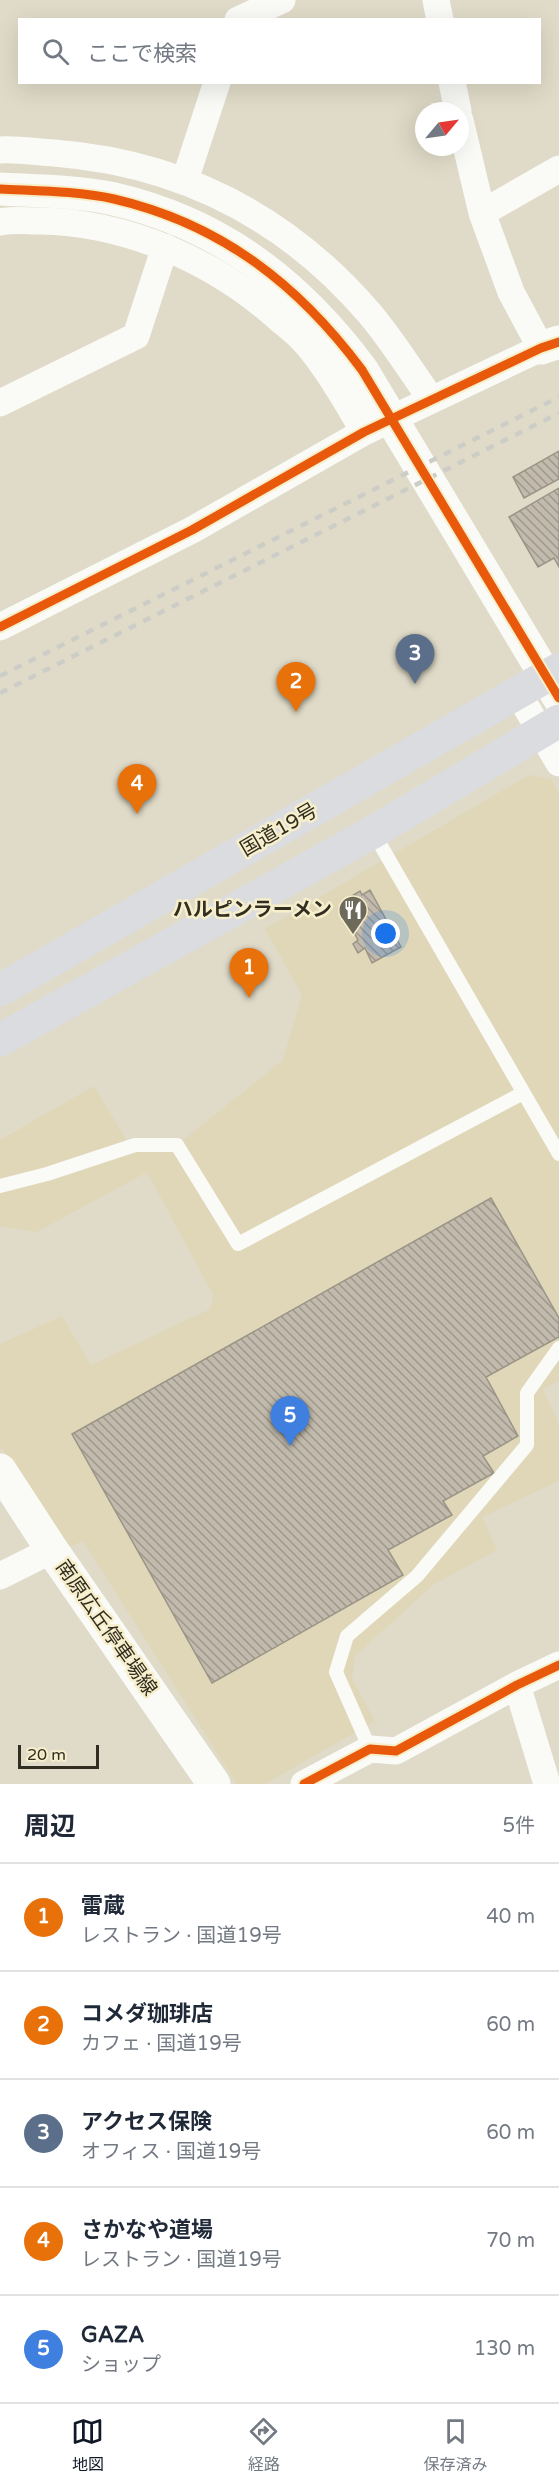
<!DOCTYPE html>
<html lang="ja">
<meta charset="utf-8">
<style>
:root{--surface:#fff;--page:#f2f2f3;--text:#1f2937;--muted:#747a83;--line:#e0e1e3;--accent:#111827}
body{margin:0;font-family:"Varela Round","Noto Sans JP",sans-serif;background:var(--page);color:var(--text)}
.compass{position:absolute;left:415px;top:102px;width:54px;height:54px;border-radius:50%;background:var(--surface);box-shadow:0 6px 24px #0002;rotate:61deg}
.scale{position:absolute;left:18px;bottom:15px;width:81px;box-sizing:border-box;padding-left:6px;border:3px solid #312d20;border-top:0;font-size:16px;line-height:21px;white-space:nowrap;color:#312d20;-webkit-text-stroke:4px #f7eecb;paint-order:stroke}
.you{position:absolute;left:386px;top:934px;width:21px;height:21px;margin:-15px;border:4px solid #fff;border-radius:50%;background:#1a73e8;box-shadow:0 0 0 9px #1a73e833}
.badge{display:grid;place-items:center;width:39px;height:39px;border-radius:50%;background:var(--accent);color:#fff;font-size:20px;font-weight:700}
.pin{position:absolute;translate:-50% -50px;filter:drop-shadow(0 2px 3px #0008)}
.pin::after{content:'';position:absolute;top:32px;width:21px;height:18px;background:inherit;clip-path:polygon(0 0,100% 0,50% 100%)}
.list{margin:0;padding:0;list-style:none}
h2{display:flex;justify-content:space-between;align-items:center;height:78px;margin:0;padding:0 24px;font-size:26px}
h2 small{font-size:20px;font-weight:400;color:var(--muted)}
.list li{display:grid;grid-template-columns:39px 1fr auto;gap:18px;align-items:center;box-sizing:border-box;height:108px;padding:0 24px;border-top:2px solid var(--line)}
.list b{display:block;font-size:22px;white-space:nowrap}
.list p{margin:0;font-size:20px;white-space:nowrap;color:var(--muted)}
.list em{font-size:20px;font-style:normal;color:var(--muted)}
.icon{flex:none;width:33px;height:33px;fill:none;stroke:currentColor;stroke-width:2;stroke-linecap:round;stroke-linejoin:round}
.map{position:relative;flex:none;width:559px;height:1784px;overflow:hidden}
.search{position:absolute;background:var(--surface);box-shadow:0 6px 24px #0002;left:18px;right:18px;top:18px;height:66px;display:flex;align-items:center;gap:15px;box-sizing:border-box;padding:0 21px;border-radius:0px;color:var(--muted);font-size:22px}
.sheet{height:618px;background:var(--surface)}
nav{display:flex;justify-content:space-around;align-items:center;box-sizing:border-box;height:84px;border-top:2px solid var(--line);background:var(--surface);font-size:16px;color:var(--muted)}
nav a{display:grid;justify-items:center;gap:3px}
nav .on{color:var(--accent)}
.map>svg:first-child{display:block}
</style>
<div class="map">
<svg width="559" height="1784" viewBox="0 0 559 1784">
<defs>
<pattern id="building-back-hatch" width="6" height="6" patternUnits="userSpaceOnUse" patternTransform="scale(1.5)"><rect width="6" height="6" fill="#c2bbad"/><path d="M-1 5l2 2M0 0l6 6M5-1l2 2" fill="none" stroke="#9e988c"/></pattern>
</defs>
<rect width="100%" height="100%" fill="#e0dbc8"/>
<path fill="#dfd7b8" d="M529,775L551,779L559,793V1381L543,1389L559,1424V1481L482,1517L497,1550L433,1585L355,1656L352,1679L375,1721L265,1784H237L83,1541L65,1549L0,1445V1344L62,1316L91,1365L210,1309L213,1295L147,1172L37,1232L0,1226V1140L94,1086L130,1146L177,1145L283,1060L302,995L265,929Z"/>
<path fill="url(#building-back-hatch)" stroke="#9a9486" stroke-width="1.5" d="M559,451V479L524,498L513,477Z
M559,488V567L554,558L538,567L509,517Z
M370,890L401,947L372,963L365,948L358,953L353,944L358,940L341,908L350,902L347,899L360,891L362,895Z
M491,1198L559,1318V1337L486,1377L518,1436L483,1456L494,1473L443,1501L452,1515L388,1550L403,1575L212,1683L72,1434Z"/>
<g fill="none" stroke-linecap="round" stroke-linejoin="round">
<path stroke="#fafaf7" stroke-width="14" d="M373,832L559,1154
M0,1186L47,1174L135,1145H177L238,1244L523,1093
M370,1749L336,1672L347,1636L417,1576L527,1445V1393L559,1348"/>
<path stroke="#fafaf7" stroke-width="27" d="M436,0L440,20
M238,20L282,0
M452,82L458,111
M0,150C18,149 36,152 54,153C181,163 287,217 370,314C392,340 411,371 431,399
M185,180L217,82
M482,213L559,169
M0,222C13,219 27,221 41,221C128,223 212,260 277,317C286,325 296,332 304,341C325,364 349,405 364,432
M0,403L136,336L165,247
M0,627L192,530L364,432L541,348L511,292L482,213L460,120
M518,693L559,763
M0,1576L52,1550
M517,1685L547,1784
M304,1784L370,1749L396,1751L517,1685L559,1665"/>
<path stroke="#fafaf7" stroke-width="33" d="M0,189C38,191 77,191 114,199C221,224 298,284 362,370L559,698
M541,348L559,342"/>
<path stroke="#fafaf7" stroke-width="33" d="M0,1470L52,1550L214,1784"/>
<path stroke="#dbdce0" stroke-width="33" d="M0,990L559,669
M0,1040L373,832L559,721"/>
<path stroke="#cdcdc7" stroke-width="4.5" stroke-dasharray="8 8" stroke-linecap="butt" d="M0,676L559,397
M0,693L559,413"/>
<g stroke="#f7eecb" stroke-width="13">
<path id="cycleway" d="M0,189C38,191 77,191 114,199C221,224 298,284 362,370L559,698
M0,627L192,530L364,432L541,348L559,342
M304,1784L370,1749L396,1751L517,1685L559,1665"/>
</g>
<use href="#cycleway" stroke="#e8590c" stroke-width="9"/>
</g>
<defs>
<g id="restaurant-pin" transform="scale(1.5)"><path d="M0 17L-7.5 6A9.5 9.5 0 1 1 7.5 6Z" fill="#6e6a5b" stroke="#f7eecb"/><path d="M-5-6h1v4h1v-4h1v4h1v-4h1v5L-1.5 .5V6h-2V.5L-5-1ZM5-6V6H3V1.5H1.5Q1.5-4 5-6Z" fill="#fff"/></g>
</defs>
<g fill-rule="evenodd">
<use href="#restaurant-pin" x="353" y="910"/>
</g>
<g text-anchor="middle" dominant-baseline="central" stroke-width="5" stroke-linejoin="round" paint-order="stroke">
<g font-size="20" fill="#312d20" stroke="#f7eecb">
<text transform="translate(279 830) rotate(-30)">国道19号</text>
<text transform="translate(106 1628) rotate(55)">南原広丘停車場線</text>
</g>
<g font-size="20" font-weight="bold" fill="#312d20" stroke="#f7eecb" text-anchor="end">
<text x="332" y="910">ハルピンラーメン</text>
</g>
</g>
</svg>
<svg class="compass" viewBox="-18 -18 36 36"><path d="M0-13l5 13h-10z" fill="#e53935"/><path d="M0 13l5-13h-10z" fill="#747a83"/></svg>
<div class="scale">20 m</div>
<div class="you"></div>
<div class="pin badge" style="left:249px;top:998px;background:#e8710a">1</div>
<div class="pin badge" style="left:296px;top:712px;background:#e8710a">2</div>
<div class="pin badge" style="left:415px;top:684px;background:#5c6f8a">3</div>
<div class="pin badge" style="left:137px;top:814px;background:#e8710a">4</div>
<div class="pin badge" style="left:290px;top:1446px;background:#3f7fe0">5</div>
<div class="search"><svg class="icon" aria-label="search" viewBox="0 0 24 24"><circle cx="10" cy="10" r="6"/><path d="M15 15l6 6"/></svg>ここで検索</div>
</div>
<section class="sheet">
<h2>周辺<small>5件</small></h2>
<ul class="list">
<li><span class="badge" style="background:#e8710a">1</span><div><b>雷蔵</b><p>レストラン · 国道19号</p></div><em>40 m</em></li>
<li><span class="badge" style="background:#e8710a">2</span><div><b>コメダ珈琲店</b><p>カフェ · 国道19号</p></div><em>60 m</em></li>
<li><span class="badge" style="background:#5c6f8a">3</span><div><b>アクセス保険</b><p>オフィス · 国道19号</p></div><em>60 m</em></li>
<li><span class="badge" style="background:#e8710a">4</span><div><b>さかなや道場</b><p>レストラン · 国道19号</p></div><em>70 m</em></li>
<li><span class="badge" style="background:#3f7fe0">5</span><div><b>GAZA</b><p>ショップ</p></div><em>130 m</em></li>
</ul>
</section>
<nav>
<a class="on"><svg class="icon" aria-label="map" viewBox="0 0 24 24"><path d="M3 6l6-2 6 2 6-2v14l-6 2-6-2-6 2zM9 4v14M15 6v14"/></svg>地図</a>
<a><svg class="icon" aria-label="directions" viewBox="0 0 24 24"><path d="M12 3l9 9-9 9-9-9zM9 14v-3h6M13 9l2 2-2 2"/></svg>経路</a>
<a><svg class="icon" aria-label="saved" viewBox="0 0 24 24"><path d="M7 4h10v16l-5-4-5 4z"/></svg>保存済み</a>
</nav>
